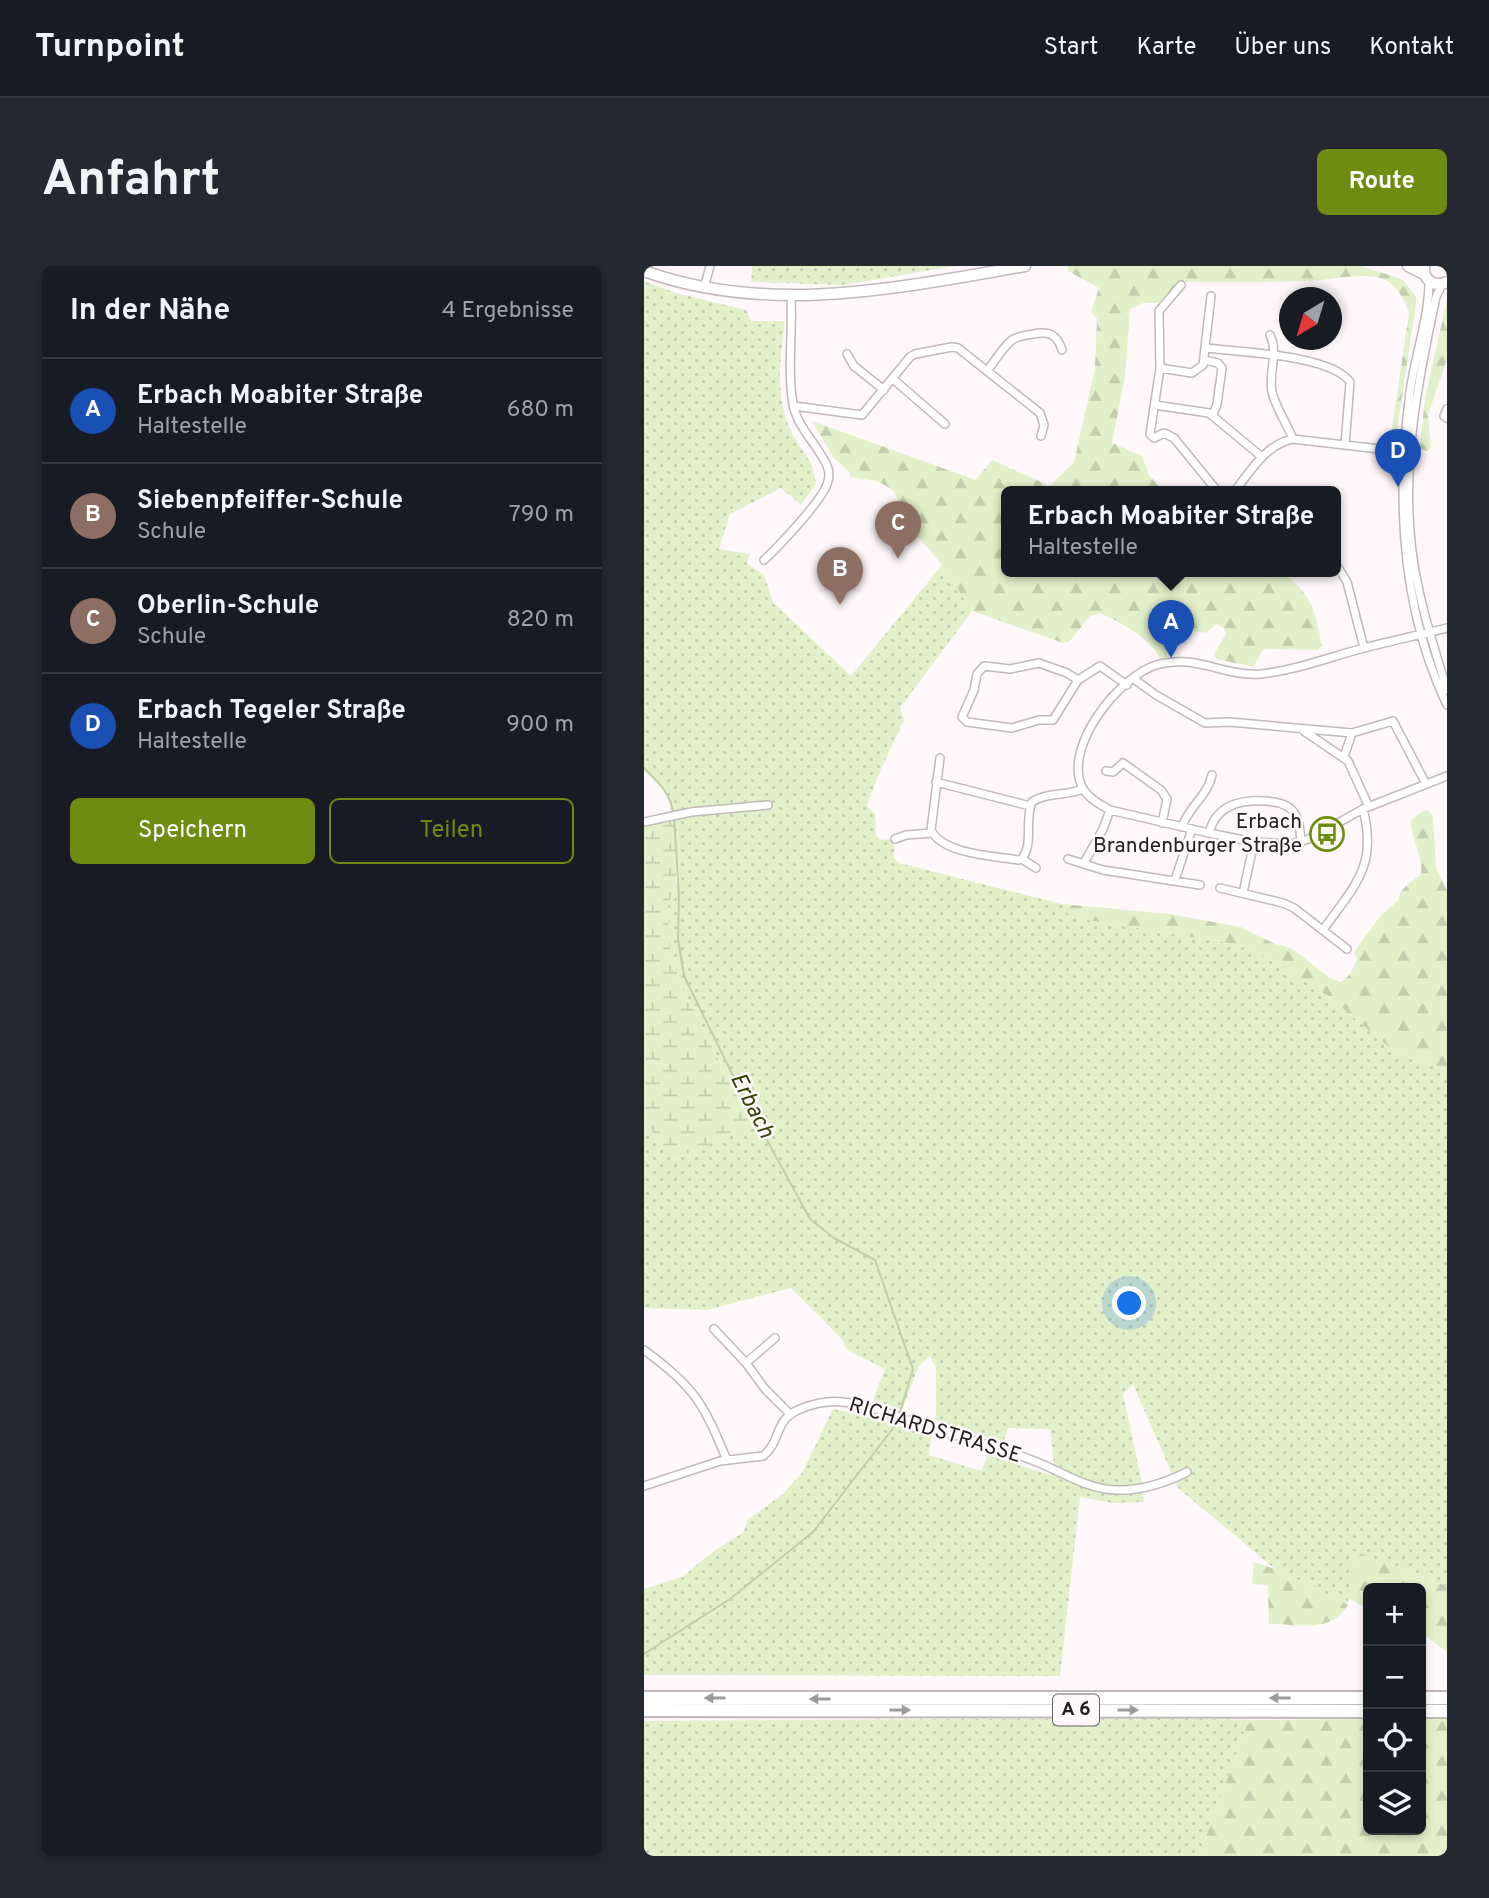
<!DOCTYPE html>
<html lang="de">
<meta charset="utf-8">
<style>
:root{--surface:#171b24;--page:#242831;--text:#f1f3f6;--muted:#9ea1a6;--line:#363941;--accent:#6c8d11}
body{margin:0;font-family:Overpass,sans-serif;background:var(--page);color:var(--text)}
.controls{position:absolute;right:21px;bottom:21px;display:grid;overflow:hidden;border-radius:10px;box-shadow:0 4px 10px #0003}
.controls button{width:63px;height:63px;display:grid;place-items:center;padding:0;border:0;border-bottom:2px solid var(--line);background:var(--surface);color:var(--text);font:35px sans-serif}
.compass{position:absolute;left:635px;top:21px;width:63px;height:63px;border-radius:50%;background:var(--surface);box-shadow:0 4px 10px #0003;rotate:218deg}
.you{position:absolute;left:486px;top:1038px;width:24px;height:24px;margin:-18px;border:5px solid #fff;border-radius:50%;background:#1a73e8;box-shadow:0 0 0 10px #1a73e833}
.badge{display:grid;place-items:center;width:46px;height:46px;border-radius:50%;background:var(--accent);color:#fff;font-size:23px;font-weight:700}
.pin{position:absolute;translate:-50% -58px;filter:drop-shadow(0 2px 4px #0008)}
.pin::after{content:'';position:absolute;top:37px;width:24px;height:21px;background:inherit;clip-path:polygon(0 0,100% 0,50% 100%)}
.popup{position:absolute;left:357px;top:220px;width:340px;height:91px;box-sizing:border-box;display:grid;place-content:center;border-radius:10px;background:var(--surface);filter:drop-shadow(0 2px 5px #0005);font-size:23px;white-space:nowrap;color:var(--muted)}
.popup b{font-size:26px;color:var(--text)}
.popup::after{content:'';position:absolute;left:50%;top:100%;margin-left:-14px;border:14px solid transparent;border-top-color:var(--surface)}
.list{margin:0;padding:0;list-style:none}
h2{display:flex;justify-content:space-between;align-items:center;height:91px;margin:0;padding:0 28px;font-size:30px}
h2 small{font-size:23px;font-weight:400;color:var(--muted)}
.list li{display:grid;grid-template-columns:46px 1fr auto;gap:21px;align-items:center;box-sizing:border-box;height:105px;padding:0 28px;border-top:2px solid var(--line)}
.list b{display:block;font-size:26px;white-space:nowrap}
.list p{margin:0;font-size:23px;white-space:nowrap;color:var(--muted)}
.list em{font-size:23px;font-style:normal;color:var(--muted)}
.actions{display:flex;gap:14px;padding:21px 28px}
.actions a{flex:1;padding:16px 0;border:2px solid var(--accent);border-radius:10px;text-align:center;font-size:24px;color:var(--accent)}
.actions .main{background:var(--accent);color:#fff}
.icon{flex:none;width:38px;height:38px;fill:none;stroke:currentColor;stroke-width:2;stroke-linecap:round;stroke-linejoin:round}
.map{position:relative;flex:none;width:803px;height:1590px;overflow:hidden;border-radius:10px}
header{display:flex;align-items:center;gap:42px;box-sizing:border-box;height:98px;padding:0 35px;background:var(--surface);border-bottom:2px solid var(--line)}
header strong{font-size:33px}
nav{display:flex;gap:38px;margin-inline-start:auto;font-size:24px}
.intro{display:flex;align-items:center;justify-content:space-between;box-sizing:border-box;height:168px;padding:0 42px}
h1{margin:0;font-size:49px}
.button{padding:18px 32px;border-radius:10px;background:var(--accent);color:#fff;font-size:24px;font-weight:700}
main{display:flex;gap:42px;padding:0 42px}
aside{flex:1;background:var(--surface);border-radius:10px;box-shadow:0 4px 10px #0003}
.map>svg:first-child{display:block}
</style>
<header>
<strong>Turnpoint</strong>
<nav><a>Start</a><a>Karte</a><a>Über uns</a><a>Kontakt</a></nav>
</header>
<div class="intro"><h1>Anfahrt</h1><a class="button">Route</a></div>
<main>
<aside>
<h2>In der Nähe<small>4 Ergebnisse</small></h2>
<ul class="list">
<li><span class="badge" style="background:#1a4fb4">A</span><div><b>Erbach Moabiter Straße</b><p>Haltestelle</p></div><em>680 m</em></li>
<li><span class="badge" style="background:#8d6e63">B</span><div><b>Siebenpfeiffer-Schule</b><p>Schule</p></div><em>790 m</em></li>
<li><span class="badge" style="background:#8d6e63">C</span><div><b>Oberlin-Schule</b><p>Schule</p></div><em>820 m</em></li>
<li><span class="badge" style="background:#1a4fb4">D</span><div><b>Erbach Tegeler Straße</b><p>Haltestelle</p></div><em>900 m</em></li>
</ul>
<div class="actions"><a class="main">Speichern</a><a>Teilen</a></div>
</aside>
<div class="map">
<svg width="803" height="1590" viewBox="0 0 803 1590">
<defs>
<pattern id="grass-dots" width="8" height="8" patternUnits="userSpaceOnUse" patternTransform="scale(1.75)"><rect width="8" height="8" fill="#e2f1ca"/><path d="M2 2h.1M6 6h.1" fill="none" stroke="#c2cead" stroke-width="1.8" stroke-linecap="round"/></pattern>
<pattern id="forest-firs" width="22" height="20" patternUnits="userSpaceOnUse" patternTransform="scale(1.75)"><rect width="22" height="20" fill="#e2f1ca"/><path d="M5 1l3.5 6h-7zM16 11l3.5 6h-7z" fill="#c2cead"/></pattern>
<pattern id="wetland-marsh" width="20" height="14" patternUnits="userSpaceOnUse" patternTransform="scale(1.75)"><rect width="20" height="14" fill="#e2f1ca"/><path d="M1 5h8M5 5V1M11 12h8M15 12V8" fill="none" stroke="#c2cead"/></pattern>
</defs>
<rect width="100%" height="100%" fill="#fff8fa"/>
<path fill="url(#grass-dots)" d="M108,0H310L199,19L107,16Z
M0,15L32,27L102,44L107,55H141C136,92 130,134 149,169C161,191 168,190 172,218L157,239L137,222L86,248L75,283L106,288L103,297L120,309L129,336L207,410L298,299L328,345L256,442L260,454C247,483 232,510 223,541L231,547L232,570L237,574L246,573L250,579V592L255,597L418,638L427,651L603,680L684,730L750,785L803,805V1320L710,1285L704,1339L631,1303L534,1222L489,1118L479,1128L497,1212L500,1236L469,1237L436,1231L416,1410L0,1409V1323L38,1311L70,1285L100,1266L103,1254L139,1228L158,1207L189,1143L220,1149L287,1170L285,1189L337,1205L344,1189L406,1209L410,1200L406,1163L364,1162L359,1177L292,1155V1102L286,1090L275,1100L258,1144L229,1134L241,1103L203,1084L198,1073L147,1022L63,1044L0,1042V856L29,894L109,860L37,720L26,682L24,638L33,618L31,557L25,555L27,537L17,520L0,504Z
M517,1452L609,1454L603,1459L555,1590H0V1455Z"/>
<path fill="url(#forest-firs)" d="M424,0H716L758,13L773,32L751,177L746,175L765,47C762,35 752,19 740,13C722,5 681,15 660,15C619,17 578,16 536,16L515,37H499L486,43L481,111L468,177L498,190L505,209L520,226H363V306H639C669,332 671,343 678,380L674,384L619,383L610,401L572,393L570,388L582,368L580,362L572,358L562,367L544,364L537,353L522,352L523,391L516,393C506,371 477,357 456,347L446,350L425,376L419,377L328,345L298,299L271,267L249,224L233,215L207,211L204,205L189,191L168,155L332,214L348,194L406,220L430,196L451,102L453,53L447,46L455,22L424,5Z
M803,34V93L784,149L787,181L783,185L777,183L776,180L781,132Z
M784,544L789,550L792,602L803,625V805L750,785L684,730L603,680L426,651L418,638L526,648L597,661L631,678L647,682L686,712L696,716C706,711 709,703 713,693L710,686L737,649L754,635C756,621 767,617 777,608C779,589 767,573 767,554L777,546Z
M710,1285L803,1320V1386L777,1366V1322H724V1343L704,1332Z
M610,1296L631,1303L704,1339C686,1368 655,1358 625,1358L624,1319L608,1318Z
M724,1453V1564H777V1453H803V1590H555L603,1459L609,1454Z"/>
<path fill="url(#wetland-marsh)" d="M25,555L31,557L32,618L24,638L26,682L37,720L109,861L28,894L0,855V562Z"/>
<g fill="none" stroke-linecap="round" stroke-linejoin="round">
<path stroke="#c0cfa8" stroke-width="2" d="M0,502C13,515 26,526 29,546
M30,551L35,631L34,673L40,710L99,830L166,953L190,972L231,994L269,1103L256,1146
M0,1388L86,1333L169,1266L250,1161"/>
<g stroke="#c0b8ba" stroke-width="10">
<path id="street" d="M785,15C785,52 771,89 766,126C752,231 757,342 803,439
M798,18L792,31C774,115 757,199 768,285C774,333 789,378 803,424
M537,19L515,45L516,102L506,168L510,172L520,167L530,172L574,226
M60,22L66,0
M626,69C635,87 624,107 628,126C632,142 643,158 649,173
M562,82C596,86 687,89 706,116L701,179
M203,88L210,100L240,124
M561,94L574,97L578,102L573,138L569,149
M516,102L548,107L559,99L567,30
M343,105C351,95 358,82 368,74C374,70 382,69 389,68C405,65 413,68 418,84
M249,113L301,158
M511,139L565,147L618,191
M150,140L218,149L266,91L271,88L308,81L314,82L396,147L400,159L397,170
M803,143L800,150L803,152
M590,226C606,206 622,178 649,173L761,186
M120,294C134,281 181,232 184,215C186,208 184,200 180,194C170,175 153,160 149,138C143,103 149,65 147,30
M692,298L703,316L720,382
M803,362C775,369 747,375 720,382C686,391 652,404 617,408C579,411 552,387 512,399C475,411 419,480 438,521C444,532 455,538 466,544L565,567L610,576L647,578L665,573L719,543L803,510
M490,413L512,429L561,457L585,456L708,467L749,455L782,518
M434,414L423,407L395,397L366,403L340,400L333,408L330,424L318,451L323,456L368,462L395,454H409L434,414L456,400L483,419
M660,465L704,495L725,541
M700,491L708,467
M296,492L287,564C298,588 350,590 374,594L378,593C390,576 380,555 388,536C402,526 423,530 439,523
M462,505L469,506L479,497L517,524L523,533L518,557
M292,516L386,540
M0,556L47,546L124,539
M538,561C544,541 564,530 568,509
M565,567C572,539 597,533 622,535C631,536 641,537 648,544C656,552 656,566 657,576
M251,573L262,569L288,567
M378,593L392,602
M424,593L459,604L556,619
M440,597L459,563L466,544
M531,614L548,563
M576,622L639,637L650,642L703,683
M599,627L610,576
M679,664C710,620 734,601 719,543
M70,1063L102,1097L121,1123L146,1148
M0,1084C51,1121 59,1137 83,1194
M102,1097L131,1072
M0,1220L76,1195L119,1190C137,1176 130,1156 152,1145C166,1138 184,1134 199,1136C224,1138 251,1150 275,1158C317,1172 362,1182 402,1200C425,1210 445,1223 472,1224C498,1225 521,1217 543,1206"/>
</g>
<g stroke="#c0b8ba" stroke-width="13">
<path id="secondary" d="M764,0L780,8
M780,0C779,14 790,22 803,16
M0,5C126,50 253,22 381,0"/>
</g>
<g stroke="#c0b8ba" stroke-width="16">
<path id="highway" d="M0,1432H724
M777,1432H803
M0,1444L724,1445
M777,1445H803"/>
</g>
<use href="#street" stroke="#fff" stroke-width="7"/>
<use href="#secondary" stroke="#fff" stroke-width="10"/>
<use href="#highway" stroke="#fff" stroke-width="12"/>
</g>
<defs><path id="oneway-solid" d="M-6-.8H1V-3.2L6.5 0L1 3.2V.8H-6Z" transform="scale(1.75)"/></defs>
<g fill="#9c9b9b">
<use href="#oneway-solid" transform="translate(71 1432) rotate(-180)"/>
<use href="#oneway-solid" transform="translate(636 1432) rotate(-180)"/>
<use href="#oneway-solid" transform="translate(176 1433) rotate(-180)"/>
<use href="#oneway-solid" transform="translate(256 1444)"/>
<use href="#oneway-solid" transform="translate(484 1444)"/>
</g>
<defs>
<g id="bus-ring" transform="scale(1.75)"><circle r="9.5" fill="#fff8fa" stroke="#6c8d11" stroke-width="1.5"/><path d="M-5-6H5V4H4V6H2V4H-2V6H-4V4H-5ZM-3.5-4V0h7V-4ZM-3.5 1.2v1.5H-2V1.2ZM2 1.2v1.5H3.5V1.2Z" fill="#6c8d11"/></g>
</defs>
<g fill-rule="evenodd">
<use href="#bus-ring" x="683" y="568"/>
</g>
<g text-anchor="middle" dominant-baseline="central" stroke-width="5" stroke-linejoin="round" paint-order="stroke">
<rect fill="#fff8fa" stroke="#656162" stroke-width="2" x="409" y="1428.5" width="46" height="31" rx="5"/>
<g font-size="19" font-weight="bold" fill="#232021">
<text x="432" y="1444">A 6</text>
</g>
<g font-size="21" fill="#232021" stroke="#fff8fa" text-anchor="end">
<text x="658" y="556">Erbach<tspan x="658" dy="24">Brandenburger Straße</tspan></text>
</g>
<g font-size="21" fill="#232021" stroke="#fff8fa">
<text transform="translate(291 1165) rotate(17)">RICHARDSTRASSE</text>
</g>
<g font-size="23" font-style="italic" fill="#324305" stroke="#fff8fa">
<text transform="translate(107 840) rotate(63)">Erbach</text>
</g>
</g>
</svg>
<div class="controls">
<button>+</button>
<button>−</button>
<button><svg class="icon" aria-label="locate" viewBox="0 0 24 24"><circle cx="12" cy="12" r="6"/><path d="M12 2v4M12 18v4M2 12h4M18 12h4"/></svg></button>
<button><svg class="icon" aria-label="layers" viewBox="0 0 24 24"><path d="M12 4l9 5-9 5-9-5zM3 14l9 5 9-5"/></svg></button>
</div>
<svg class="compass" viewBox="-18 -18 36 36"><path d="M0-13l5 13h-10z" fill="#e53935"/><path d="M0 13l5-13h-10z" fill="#9ea1a6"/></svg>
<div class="you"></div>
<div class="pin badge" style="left:527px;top:392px;background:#1a4fb4">A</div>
<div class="popup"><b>Erbach Moabiter Straße</b>Haltestelle</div>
<div class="pin badge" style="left:196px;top:339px;background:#8d6e63">B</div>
<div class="pin badge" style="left:254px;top:293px;background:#8d6e63">C</div>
<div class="pin badge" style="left:754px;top:221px;background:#1a4fb4">D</div>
</div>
</main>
